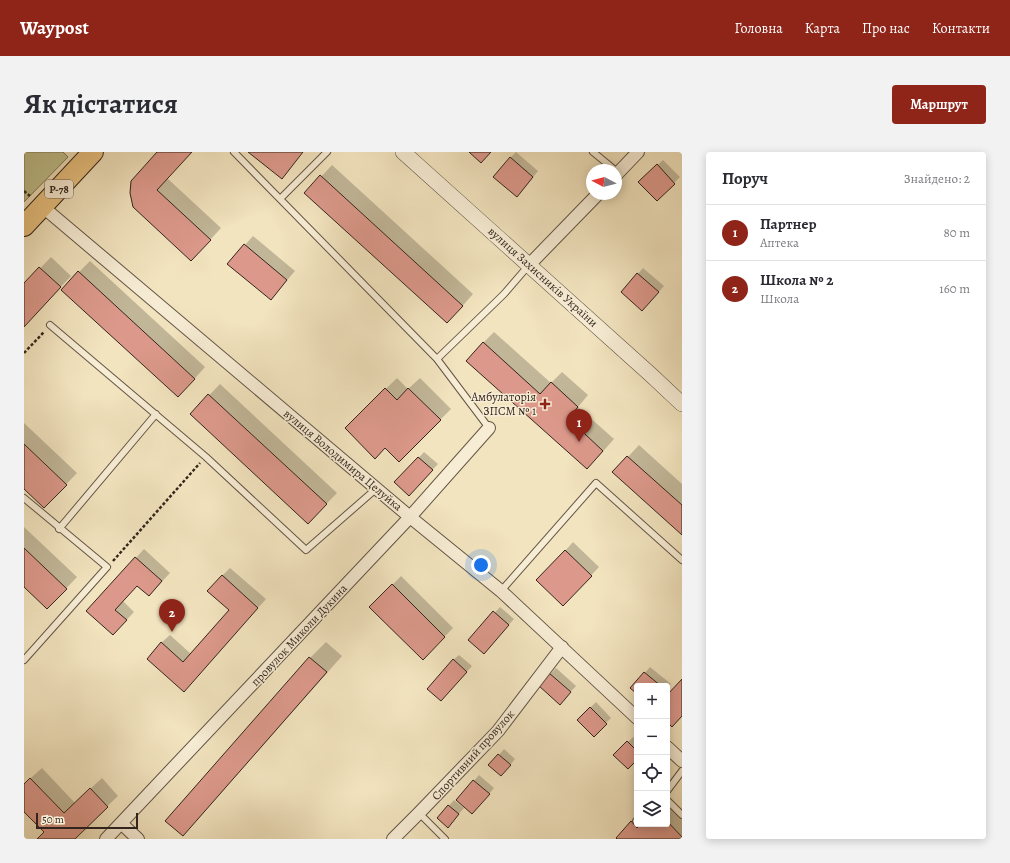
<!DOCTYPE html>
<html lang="uk">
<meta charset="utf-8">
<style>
:root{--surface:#fff;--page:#f2f2f3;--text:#2b2b33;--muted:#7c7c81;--line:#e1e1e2;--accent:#8f2418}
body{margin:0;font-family:Alegreya,serif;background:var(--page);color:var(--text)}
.controls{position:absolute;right:12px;bottom:12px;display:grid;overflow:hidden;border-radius:4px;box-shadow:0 2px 10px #0003}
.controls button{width:36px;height:36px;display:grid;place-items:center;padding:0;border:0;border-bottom:1px solid var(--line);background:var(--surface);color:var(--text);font:20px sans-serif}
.compass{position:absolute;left:562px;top:12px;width:36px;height:36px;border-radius:50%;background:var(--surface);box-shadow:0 2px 10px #0003;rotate:277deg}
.scale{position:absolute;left:12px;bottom:10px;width:102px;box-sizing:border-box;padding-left:4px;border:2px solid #33251d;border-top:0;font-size:11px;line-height:14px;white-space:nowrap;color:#33251d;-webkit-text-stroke:3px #f7edd5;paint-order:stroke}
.you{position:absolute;left:457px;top:413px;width:14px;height:14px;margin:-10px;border:3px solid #fff;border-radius:50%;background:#1a73e8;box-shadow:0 0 0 6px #1a73e833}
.badge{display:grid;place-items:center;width:26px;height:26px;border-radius:50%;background:var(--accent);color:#fff;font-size:13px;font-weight:700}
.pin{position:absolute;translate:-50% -33px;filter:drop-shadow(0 1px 2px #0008)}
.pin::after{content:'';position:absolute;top:21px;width:14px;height:12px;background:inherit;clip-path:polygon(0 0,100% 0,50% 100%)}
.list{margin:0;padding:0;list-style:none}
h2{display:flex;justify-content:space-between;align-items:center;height:52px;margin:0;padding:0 16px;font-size:17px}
h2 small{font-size:13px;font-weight:400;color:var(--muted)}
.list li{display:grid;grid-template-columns:26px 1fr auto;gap:12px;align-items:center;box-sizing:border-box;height:56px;padding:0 16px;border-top:1px solid var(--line)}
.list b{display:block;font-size:15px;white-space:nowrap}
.list p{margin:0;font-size:13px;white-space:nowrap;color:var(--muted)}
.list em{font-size:13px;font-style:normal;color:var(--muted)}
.icon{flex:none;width:22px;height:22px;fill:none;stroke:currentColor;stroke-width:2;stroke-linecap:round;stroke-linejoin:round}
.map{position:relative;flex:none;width:658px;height:687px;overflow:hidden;border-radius:4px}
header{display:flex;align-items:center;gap:24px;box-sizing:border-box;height:56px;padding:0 20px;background:var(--accent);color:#fff}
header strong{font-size:19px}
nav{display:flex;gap:22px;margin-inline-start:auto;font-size:14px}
.intro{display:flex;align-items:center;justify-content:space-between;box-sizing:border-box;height:96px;padding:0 24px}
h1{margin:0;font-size:28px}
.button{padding:10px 18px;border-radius:4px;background:var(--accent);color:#fff;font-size:14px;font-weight:700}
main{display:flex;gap:24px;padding:0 24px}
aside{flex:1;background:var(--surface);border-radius:4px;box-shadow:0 2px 10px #0003}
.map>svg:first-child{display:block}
</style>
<header>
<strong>Waypost</strong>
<nav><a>Головна</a><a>Карта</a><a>Про нас</a><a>Контакти</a></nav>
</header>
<div class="intro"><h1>Як дістатися</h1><a class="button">Маршрут</a></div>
<main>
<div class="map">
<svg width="658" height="687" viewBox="0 0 658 687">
<rect width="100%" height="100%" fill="#f2e4bf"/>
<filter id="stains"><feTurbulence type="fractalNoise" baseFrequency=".005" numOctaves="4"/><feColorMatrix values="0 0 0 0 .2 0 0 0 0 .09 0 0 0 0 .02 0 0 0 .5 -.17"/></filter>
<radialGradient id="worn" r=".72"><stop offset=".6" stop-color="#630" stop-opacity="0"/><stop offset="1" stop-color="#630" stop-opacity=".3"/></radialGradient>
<path fill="#c0c28e" stroke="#7a7456" d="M0,0H39L44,5L0,50Z"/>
<path fill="#0003" d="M134,0H168L143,26L197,76L178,97L110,54Z
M492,0L514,19L498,39L486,6Z
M639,8L656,25L633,48L616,30Z
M308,13L449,142L434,159L282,41Z
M229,84L271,119L247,147L221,93Z
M27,105L47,124L0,174V133Z
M66,109L181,215L165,233L55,120Z
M619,116L640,134L624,152L598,140Z
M470,180L527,231L538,220L564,243L554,255L590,287L574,305L459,191Z
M373,226L384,237L396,226L427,257L375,309L361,295L322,276Z
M196,232L313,341L284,371L167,262Z
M0,271L53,321L31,344L0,335Z
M615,293L658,332V381L590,320Z
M400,300L414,312L390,337L372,330Z
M0,375L53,425L34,445L0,433Z
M549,390L575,415L539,453L541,399Z
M120,397L146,421L133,435L114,433L99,449L110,460L97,474L64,459Z
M206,416L242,447L168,530L137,491L146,483L167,502L206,458L198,424Z
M377,424L429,476L399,507L347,455Z
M476,455L490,467L465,495L445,488Z
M302,490L318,504L174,667L159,683L143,669L286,506Z
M435,503L448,514L423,542L429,508Z
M626,515L647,532L643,537V534H613V541L608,536Z
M532,516L552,534L541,546L516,533Z
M572,550L587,566L570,583L554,568Z
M609,585L613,589V606L591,603Z
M480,597L491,607L483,617L475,603Z
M18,616L51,651L78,626L94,644L49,687H14L21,680L0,658V632Z
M455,623L470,636L454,655L433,648Z
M643,647L658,662V687H594L613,664V672H643Z
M430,648L440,656L429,669L414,666Z"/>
<path fill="#dc998b" stroke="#33251d" d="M133,0H168L133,38L187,88L167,109L109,55L106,41L107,29Z
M224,0H279L258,27Z
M445,0H467L457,11Z
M486,5L509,25L493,45L469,25Z
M633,12L651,32L633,49L614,30Z
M296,23L439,154L423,171L280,41Z
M220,92L263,128L247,148L203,112Z
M15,115L37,135L0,175V131Z
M54,119L171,227L154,245L37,138Z
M613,121L635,140L618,159L597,140Z
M459,190L516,242L527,230L554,255L544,266L579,299L563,317L442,209Z
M361,236L373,248L384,236L417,268L375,310L361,296L351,307L321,276Z
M184,242L303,352L284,372L166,262Z
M0,292L43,333L20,356L0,337Z
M603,304L658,353V383L588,320Z
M394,305L409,318L385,344L370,330Z
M0,396L43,437L23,457L0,435Z
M541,398L568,424L539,454L512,428Z
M111,405L138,429L125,444L113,434L91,458L103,468L89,483L62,459Z
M198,423L234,456L160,540L123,507L137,490L159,510L205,458L183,439Z
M368,432L421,485L399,508L345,455Z
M469,459L485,473L460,502L444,488Z
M285,505L303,520L159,684L141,669Z
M429,507L443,520L417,549L403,537Z
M620,520L637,534H613V542L606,536Z
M525,521L547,540L536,553L514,533Z
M658,527V564L648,575L643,570V543Z
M566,555L583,572L570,585L553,568Z
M603,589L613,599V608L604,617L589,603Z
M474,602L487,613L477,624L464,613Z
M6,626L40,661L66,636L84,655L51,687H13L20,680L0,660V632Z
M449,628L466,642L448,662L432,648Z
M424,653L435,662L424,676L413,666Z
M607,669L613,676L617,672H643V669L658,685V687H593L592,686Z"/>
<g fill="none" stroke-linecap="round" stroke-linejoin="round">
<g stroke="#635546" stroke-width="8">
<path id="service" d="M210,0L256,47
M303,0L256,47L413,207L465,276
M569,0L591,18
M26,173L182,305L282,398L353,336
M413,207L480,142L505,113
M0,346L83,415L0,508
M35,377L132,262
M477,439L572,331L658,408
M643,639L658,619
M643,648L658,663
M395,661L421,687
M612,669L613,668"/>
</g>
<g stroke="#635546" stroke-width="14">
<path id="minor" d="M592,23L614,0
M19,55L386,365L477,439L613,566
M505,113L574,42
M643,595L658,609
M97,671L114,687
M82,687L386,365L465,276
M369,687L395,661L474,579L538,495"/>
</g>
<g stroke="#635546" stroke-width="16">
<path id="tertiary" d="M379,0L626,222L658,252"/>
</g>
<g stroke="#33251d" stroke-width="22">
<path id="primary" d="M0,74L69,0"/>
</g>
<path stroke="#33251d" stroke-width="2.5" stroke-dasharray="3 2" stroke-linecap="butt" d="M0,39L6,44
M0,201L20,180
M89,409L176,311"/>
<use href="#service" stroke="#f7edd5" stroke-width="6"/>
<use href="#minor" stroke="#f7edd5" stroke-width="12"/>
<use href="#tertiary" stroke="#f7edd5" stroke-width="15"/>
<use href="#primary" stroke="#e9c280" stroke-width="20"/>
</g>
<path fill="#8f2418" stroke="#f7edd5" stroke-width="1.5" d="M519 246h4v4h4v4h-4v4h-4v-4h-4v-4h4z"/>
<g text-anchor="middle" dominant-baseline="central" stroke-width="3" stroke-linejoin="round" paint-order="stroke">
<rect fill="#f7edd5" stroke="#6e6154" stroke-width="1" x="21" y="28" width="28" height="18" rx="3"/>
<g font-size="11" font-weight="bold" fill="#33251d">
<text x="35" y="37">Р-78</text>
</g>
<g font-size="12" fill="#33251d" stroke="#f7edd5">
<text transform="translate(519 125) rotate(42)">вулиця Захисників України</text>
<text transform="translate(319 308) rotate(40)">вулиця Володимира Целуйка</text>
<text transform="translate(275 483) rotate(-47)">провулок Миколи Дукина</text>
<text transform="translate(449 603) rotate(-48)">Спортивний провулок</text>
</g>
<g font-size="12" fill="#33251d" stroke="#f7edd5" text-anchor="end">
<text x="512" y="245">Амбулаторія<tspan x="512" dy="14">ЗПСМ № 1</tspan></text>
</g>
</g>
<rect width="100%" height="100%" filter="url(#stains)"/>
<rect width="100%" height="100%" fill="url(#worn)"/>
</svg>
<div class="controls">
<button>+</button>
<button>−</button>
<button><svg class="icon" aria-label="locate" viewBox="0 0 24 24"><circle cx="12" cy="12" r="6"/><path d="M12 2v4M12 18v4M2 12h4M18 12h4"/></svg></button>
<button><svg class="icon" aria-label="layers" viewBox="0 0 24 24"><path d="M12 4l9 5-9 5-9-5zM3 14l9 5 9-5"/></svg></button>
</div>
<svg class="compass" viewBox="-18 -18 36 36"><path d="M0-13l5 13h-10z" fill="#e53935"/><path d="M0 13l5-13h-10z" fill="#7c7c81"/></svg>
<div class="scale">50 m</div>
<div class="you"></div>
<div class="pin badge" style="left:555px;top:290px">1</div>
<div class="pin badge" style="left:148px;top:480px">2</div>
</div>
<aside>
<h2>Поруч<small>Знайдено: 2</small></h2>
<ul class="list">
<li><span class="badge">1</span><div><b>Партнер</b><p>Аптека</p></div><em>80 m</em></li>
<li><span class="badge">2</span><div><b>Школа № 2</b><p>Школа</p></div><em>160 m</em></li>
</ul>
</aside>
</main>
